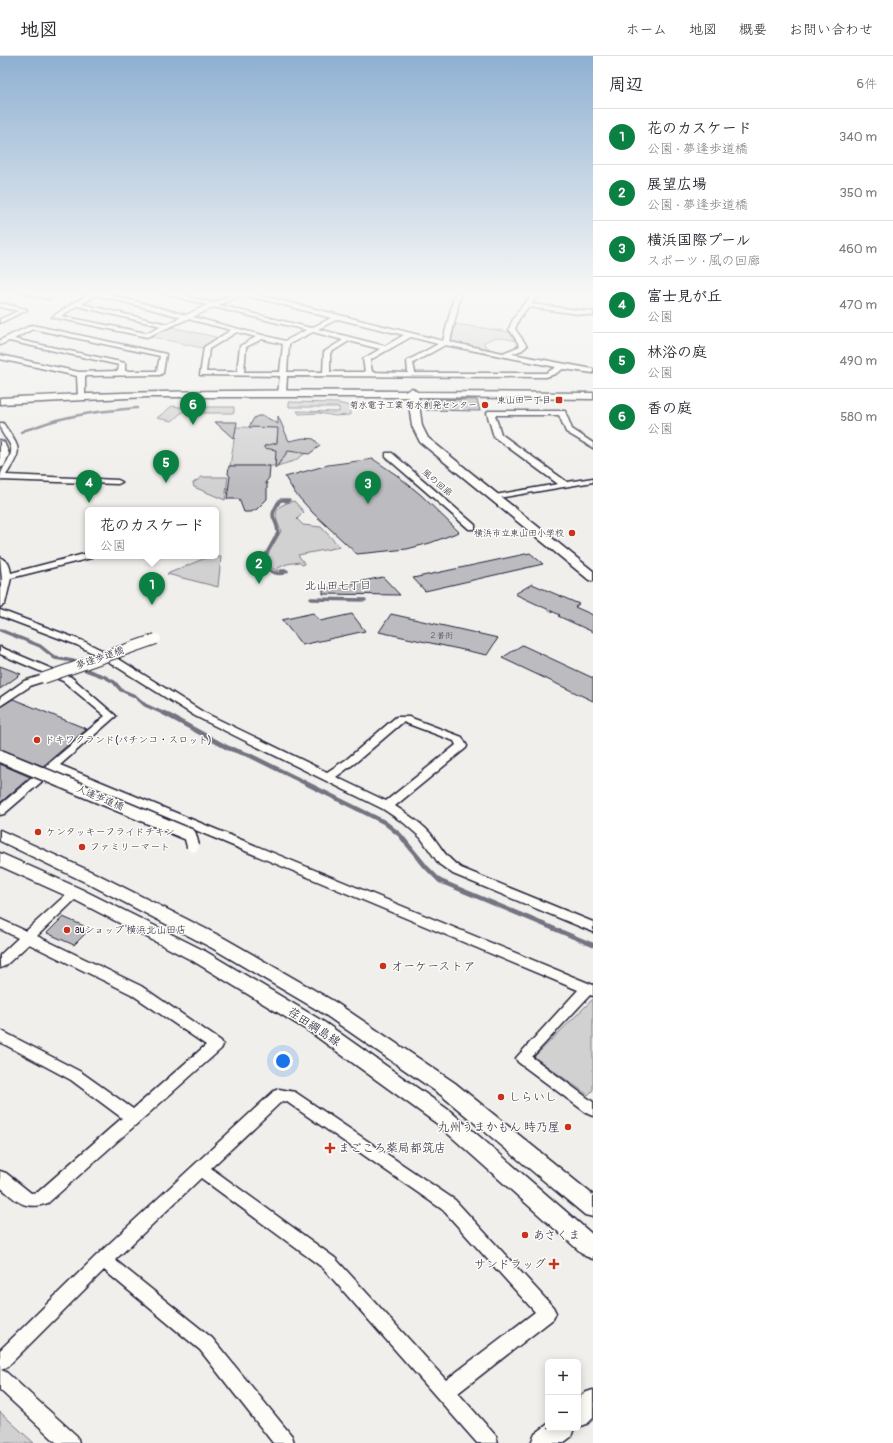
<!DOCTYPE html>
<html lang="ja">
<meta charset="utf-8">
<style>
:root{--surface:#fff;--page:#f2f2f3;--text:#2b2b33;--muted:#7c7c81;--line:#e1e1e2;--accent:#0b8043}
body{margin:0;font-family:Pangolin,"Klee One",sans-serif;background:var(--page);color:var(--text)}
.controls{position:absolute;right:12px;bottom:12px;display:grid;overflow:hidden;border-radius:6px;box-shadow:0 2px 10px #0003}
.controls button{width:36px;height:36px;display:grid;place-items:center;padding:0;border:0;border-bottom:1px solid var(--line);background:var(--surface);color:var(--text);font:20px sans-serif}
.you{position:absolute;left:283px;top:1005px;width:14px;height:14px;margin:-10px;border:3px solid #fff;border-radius:50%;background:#1a73e8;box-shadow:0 0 0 6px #1a73e833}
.badge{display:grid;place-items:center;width:26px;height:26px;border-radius:50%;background:var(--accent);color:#fff;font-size:13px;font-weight:700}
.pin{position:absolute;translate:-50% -33px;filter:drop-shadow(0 1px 2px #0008)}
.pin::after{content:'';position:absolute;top:21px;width:14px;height:12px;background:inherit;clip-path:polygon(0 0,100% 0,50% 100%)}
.popup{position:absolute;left:85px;top:451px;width:134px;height:52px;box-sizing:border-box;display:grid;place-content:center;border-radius:6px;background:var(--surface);filter:drop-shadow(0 1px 3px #0005);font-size:13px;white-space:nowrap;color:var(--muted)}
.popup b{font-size:15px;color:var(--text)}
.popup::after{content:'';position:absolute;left:50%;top:100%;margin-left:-8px;border:8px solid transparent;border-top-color:var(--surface)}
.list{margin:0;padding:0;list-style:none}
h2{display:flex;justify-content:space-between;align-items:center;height:52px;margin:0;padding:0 16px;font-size:17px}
h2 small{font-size:13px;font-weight:400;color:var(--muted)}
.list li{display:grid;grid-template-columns:26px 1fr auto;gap:12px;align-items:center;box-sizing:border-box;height:56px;padding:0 16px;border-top:1px solid var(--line)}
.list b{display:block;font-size:15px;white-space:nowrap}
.list p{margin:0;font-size:13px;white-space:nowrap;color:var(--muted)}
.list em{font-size:13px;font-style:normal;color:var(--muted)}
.map{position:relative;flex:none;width:593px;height:1387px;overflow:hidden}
header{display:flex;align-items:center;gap:24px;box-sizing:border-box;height:56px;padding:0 20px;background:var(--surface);border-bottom:1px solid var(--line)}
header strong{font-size:19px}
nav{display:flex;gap:22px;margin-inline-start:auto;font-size:14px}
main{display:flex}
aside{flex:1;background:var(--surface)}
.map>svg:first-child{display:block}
</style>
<header>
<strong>地図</strong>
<nav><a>ホーム</a><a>地図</a><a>概要</a><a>お問い合わせ</a></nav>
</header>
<main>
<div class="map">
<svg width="593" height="1387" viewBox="0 0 593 1387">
<rect width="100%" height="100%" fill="#f0efec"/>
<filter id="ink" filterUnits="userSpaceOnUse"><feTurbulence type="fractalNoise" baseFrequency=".025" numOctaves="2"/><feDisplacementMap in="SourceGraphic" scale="8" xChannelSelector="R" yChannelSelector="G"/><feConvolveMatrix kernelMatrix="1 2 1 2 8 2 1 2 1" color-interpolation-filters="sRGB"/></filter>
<g filter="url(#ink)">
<path fill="#d2d1d1" stroke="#7a7a86" d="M455,268L510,276L516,285C505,282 496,280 484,286L485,290L490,293L487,294L454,287L451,285Z
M171,271L220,282L202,292L148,280Z
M289,346L338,347L350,350V359L335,360L319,357L299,358L297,355L339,356V351H289Z
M172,350L187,352L172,365L157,362Z
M202,351H234V357H201Z
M236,371L278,372L275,410H230Z
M287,394L306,397L294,405L277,410Z
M202,421H228L225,444L194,431L193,427Z
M294,445L304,456L297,463L303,469L321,471L340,491L298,499L305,508L302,509L299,506L287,508L278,512V515L267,510L265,503L281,475C273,457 273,450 294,445Z
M208,501H221L218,531L167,518Z
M593,943V1034L588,1039L534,1001Z
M0,1356L34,1387H0Z"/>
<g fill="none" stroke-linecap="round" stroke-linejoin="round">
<path stroke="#737381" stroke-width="2.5" d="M21,376C27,372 32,373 38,370C70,358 104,355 137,352"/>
<path stroke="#737381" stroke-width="3.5" d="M281,515H287C278,521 264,515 263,504L278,477C277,458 266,466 280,444H289L286,445
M311,543L365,544
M0,574L40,590L55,602L73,605L86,614L105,621L114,626L121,634L135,640L145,649L165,658"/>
<path stroke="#737381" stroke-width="4.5" d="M164,657L228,692L249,699L384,766L400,779L426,811L440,825L593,889"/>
</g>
<path fill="#bcbcc0" stroke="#22223b" d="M424,343L477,344L480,355L426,354Z
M258,360H264L278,368V360L289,385L304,382L314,383L320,390L309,398L288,395L275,413L276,394L264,392V390L277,387L278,372L249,371L254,362Z
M215,366H237L234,383Z
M373,403L398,420L421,439L459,476L430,487L407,493L357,498L313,457L295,437L285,421L328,409Z
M229,410H270L269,422L265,427H267V443L257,453L251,456H244L239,443H227L230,420L228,418Z
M530,497L543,508L425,535L413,522Z
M383,521L400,539L323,538V533Z
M532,528L579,548L575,551L593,559V576L558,560L560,559L515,538Z
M313,557L320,565L352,558L365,575L302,589L282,564Z
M391,558L476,577L498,582L487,599L379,576Z
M522,589L593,622V645L502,602Z
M0,610L21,618L0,633Z
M13,643L87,673L43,710L0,693V651Z
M0,708L30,721L0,747Z
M63,861L84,870L82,873L88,875L74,889L47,877Z"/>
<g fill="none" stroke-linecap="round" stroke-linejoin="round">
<g stroke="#22223b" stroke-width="3">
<path id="street" d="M23,237L47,239L60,237L48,243Z
M91,237H104L186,259L207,249L163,237H174L213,247L235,237H251L443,285L455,237H461L450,286L503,297L520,290L509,273C514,258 524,248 534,237H541L531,248L593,256V260L528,251L519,263L515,273L527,290L522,294L512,298L593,313V317L563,313L555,318L546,321L287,320L286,338L282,340L278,338L280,320L200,319L204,291L231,274L188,263L147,281L52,261L73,247ZM97,239L181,261L167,268L82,248ZM241,239L277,247L331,262L311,272L219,249ZM77,250L161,270L146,277L61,260ZM214,251L306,274L285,285L193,261ZM338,263L404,279L385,290L318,273ZM237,276L256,281L240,290L237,316H206L209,293ZM313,276L343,284L324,296L323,316H287L289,288ZM411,281L438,288L407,305L408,317L372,316L370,304ZM262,283L283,288L280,316H244L246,291ZM349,285L380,293L363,303L365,316H330V297ZM445,289L556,311L546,317H415L413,307Z
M0,247L26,253L27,254L0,267V263L18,255L0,251Z
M32,269L166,298L163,317L160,319L85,320V339L78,341L77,320L0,303V299L79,316L118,315L119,309L9,285L0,289V284ZM33,273L160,300L157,315H125V307L14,283Z
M488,355H565L572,373L593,387V392L566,376L559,359H495L501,378L567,426L593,422V426L492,443V439H495L558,428L494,381L487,357Z
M0,367H3C20,393 24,392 6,419L118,424L122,426L118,428L0,424C0,411 13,403 11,392C9,382 0,380 0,367Z
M0,384L4,386L9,398L4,410L0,412Z
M386,397H392L475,469V473H469L386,401Z
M88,497V500H92L91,502L11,522L5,548L0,551V533L2,525L0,501L9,508L11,517Z
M0,554L83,585L114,600L203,656L327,716L347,703L396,661H409L462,681L467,690L466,692L395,750C407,758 420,766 430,777C442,792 444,800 461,812L593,866V876L453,818L439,808L421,782L404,767L383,753L195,660L106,604L77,589L0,560ZM403,666L454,685L456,689L386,745L336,721L355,707Z
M0,591L71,621L116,660L60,709L593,929V940L590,939L532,1001L593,1046V1060L588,1058L518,1006L516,1002L578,934L54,715L4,758L0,759V749L105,660L63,625L0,598Z
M44,619L48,620L49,622L48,624L32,629L0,650V642L24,625Z
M75,833L79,834L81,837L79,840L37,880L141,930L221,985L223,989L221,993L48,1147C24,1155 17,1145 0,1131V1115L6,1117L31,1137L38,1136L122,1062L71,1024L0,986V974L81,1016L133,1053L206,989L131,938L29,888L5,910L0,912V899L18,882L0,873V863L26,875L71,834Z
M279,1033L295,1036L455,1144L553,1251L556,1257L553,1263L458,1337L496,1380L498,1387H477L323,1212L201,1122L115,1204L212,1282L292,1380L294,1387H273L200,1294L104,1214L6,1312L1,1314L6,1316L77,1380L79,1387H57L0,1334V1294L97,1199L274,1035ZM282,1045L287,1046L443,1154L535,1256L446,1324L335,1202L211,1112Z"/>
</g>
<g stroke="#22223b" stroke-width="3">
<path id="secondary" d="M412,332L417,336L593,337V343L418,341L422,370L428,382L593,515V525L589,524L420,386L412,370L408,341H148L0,348V342C136,334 271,334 407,335Z
M0,774L101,820L224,882L335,946L455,1027L593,1139V1161L585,1159L441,1039L321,956L212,892L89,828L0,785Z
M0,797L81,833L205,895L324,966L450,1055L593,1179V1203L585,1200L436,1067L310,976L193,905L69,841L0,810Z
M593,1334V1362L587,1368L578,1371V1343L584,1337Z
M548,1368V1372H574L571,1381L563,1387H531L535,1378Z"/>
</g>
<use href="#street" fill="#fdfcf7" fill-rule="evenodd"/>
<use href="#secondary" fill="#fdfcf7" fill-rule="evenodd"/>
<g stroke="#22223b" stroke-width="12" stroke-linecap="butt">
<path id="street-bridge-far1" d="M44,622L156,583"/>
</g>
<g stroke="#22223b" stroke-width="15" stroke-linecap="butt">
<path id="street-bridge" d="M0,700L190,779L193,790"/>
</g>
<use href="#street-bridge-far1" stroke="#fdfcf7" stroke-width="10"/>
<use href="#street-bridge" stroke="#fdfcf7" stroke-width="12"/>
</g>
</g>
<linearGradient id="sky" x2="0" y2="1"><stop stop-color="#8fb0d2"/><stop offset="0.55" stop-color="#f8f8f6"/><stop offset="1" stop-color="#f8f8f6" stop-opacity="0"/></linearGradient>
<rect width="593" height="431" fill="url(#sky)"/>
<g fill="#c8321e" stroke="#fdfcf7" stroke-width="1.5">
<rect x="555" y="340" width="8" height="8" rx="2"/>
<circle cx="485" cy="349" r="4"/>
<circle cx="572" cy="477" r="4"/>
<circle cx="37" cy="684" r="4"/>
<circle cx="38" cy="776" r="4"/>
<circle cx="82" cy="791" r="4"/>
<circle cx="67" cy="874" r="4"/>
<circle cx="383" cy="910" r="4"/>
<circle cx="501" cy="1041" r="4"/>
<circle cx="568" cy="1071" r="4"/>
<path d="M328 1086h4v4h4v4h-4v4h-4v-4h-4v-4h4z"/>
<circle cx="525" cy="1179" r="4"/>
<path d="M552 1202h4v4h4v4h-4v4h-4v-4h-4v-4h4z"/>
</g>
<g text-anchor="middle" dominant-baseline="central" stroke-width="3" stroke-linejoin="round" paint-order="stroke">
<g font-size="8" fill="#48485c">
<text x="441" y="579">２番街</text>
</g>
<g font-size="9" fill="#22223b" stroke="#fdfcf7" text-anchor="end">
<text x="551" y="344">東山田一丁目</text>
<text x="477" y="349">菊水電子工業 菊水創発センター</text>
<text x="564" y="477">横浜市立東山田小学校</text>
</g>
<g font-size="9" fill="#22223b" stroke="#fdfcf7">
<text transform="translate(437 427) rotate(41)">風の回廊</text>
</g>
<g font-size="10" fill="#22223b" stroke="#fdfcf7">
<text transform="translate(100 602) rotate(-19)">夢逢歩道橋</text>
<text transform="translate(100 742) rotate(23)">人逢歩道橋</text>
</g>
<g font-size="10" fill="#22223b" stroke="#fdfcf7" text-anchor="start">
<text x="45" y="684">ドキワクランド(パチンコ・スロット)</text>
<text x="46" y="776">ケンタッキーフライドチキン</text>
<text x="90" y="791">ファミリーマート</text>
<text x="75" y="874">auショップ 横浜北山田店</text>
</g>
<g font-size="11" fill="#22223b" stroke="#fdfcf7">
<text x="338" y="529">北山田七丁目</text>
</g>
<g font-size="12" fill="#22223b" stroke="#fdfcf7" text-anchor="start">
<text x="391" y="910">オーケーストア</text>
<text x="509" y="1041">しらいし</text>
<text x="560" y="1071" text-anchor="end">九州うまかもん 時乃屋</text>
<text x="338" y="1092">まごころ薬局都筑店</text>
<text x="533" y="1179">あさくま</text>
<text x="546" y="1208" text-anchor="end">サンドラッグ</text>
</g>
<g font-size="12" fill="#22223b" stroke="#fdfcf7">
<text transform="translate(314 971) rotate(33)">荏田綱島線</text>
</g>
</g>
</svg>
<div class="controls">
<button>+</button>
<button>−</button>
</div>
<div class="you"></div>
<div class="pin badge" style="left:152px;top:549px">1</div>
<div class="popup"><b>花のカスケード</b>公園</div>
<div class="pin badge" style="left:259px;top:528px">2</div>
<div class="pin badge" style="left:368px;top:448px">3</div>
<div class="pin badge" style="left:89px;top:447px">4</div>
<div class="pin badge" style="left:166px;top:427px">5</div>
<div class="pin badge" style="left:193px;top:369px">6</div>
</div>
<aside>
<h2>周辺<small>6件</small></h2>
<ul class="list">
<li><span class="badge">1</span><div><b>花のカスケード</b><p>公園 · 夢逢歩道橋</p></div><em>340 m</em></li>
<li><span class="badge">2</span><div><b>展望広場</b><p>公園 · 夢逢歩道橋</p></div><em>350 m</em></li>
<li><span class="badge">3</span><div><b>横浜国際プール</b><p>スポーツ · 風の回廊</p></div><em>460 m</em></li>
<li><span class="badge">4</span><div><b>富士見が丘</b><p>公園</p></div><em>470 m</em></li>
<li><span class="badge">5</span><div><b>林浴の庭</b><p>公園</p></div><em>490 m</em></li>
<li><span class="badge">6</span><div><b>香の庭</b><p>公園</p></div><em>580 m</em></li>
</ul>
</aside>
</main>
